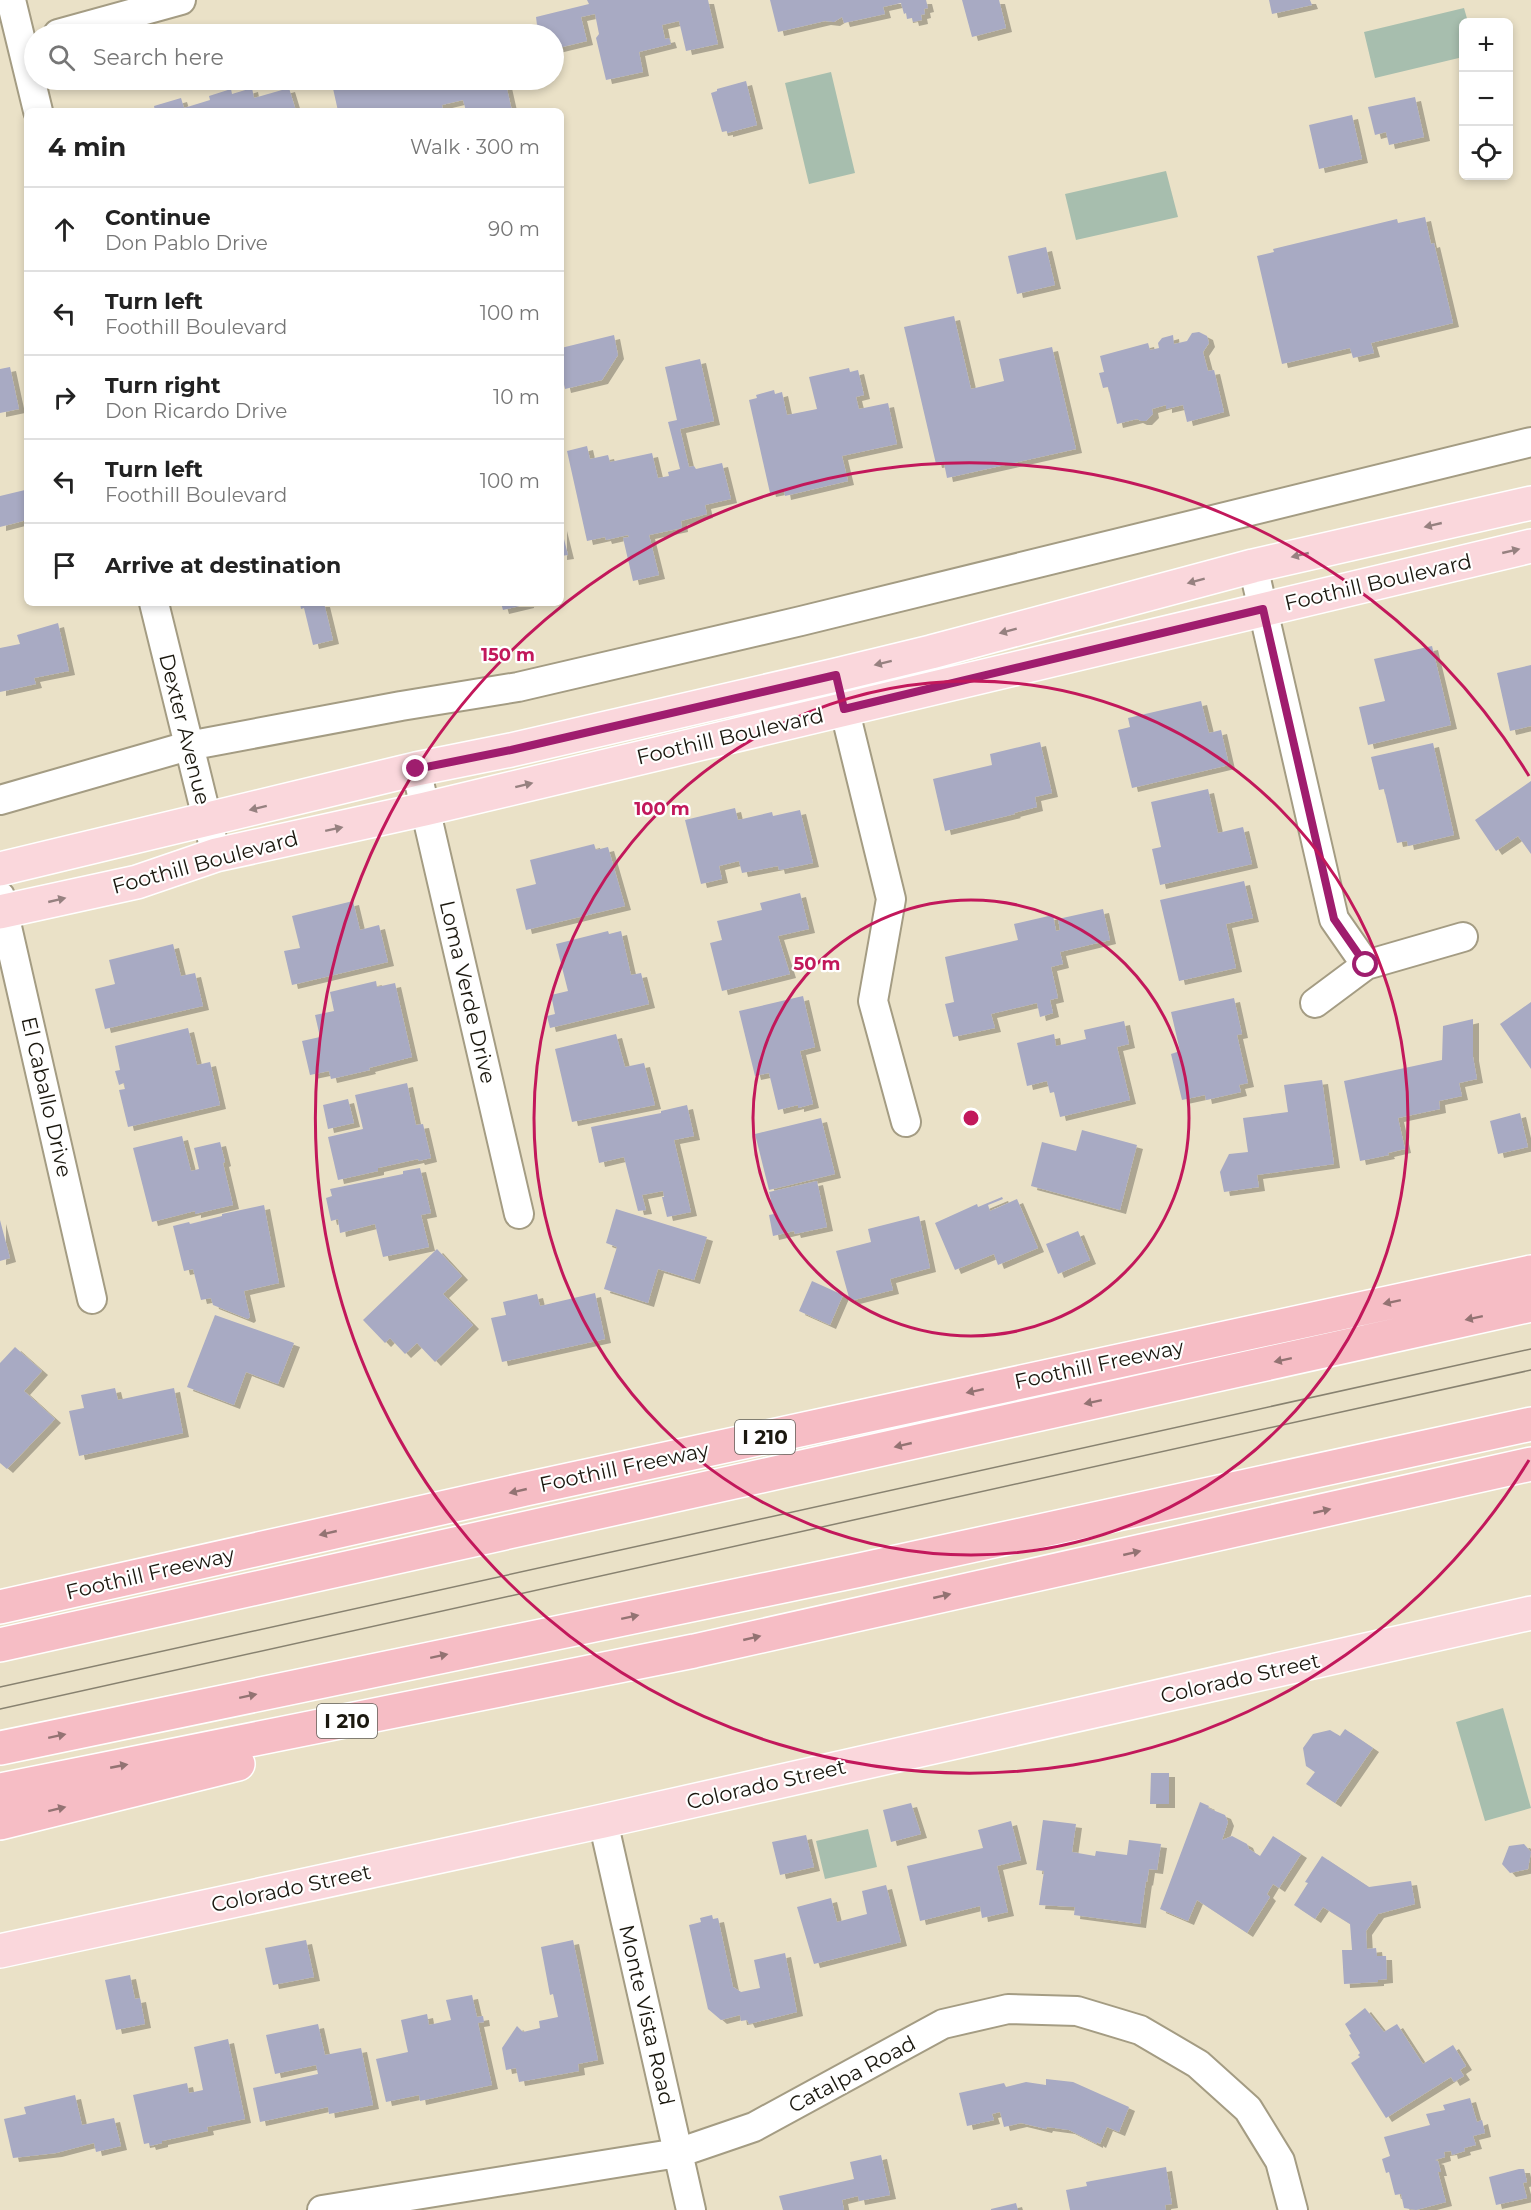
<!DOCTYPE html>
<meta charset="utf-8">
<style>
:root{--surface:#fff;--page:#f6f6f6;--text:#222;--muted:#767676;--line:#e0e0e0}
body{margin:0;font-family:Montserrat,sans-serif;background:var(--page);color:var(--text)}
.controls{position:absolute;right:18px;top:18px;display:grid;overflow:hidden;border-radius:9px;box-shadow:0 3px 9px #0003}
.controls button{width:54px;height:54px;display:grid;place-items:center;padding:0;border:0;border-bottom:2px solid var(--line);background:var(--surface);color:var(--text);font:30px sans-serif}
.stop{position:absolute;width:18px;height:18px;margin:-14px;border:4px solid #9f1d6e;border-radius:50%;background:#fff}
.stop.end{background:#9f1d6e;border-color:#fff;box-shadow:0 2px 6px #0008}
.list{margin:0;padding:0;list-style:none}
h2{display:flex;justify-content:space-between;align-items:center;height:78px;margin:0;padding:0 24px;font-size:26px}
h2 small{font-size:20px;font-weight:400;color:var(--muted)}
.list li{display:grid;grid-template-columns:39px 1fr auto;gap:18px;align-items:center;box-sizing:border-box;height:84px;padding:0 24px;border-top:2px solid var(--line)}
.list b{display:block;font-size:22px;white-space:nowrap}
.list p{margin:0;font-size:20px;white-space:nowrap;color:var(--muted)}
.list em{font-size:20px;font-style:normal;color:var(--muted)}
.icon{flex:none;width:33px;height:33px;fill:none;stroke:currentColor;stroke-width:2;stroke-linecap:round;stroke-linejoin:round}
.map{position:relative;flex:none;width:1531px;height:2210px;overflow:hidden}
.search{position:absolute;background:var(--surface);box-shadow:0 3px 9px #0003;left:24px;top:24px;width:540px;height:66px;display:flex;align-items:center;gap:15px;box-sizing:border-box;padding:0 21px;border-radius:33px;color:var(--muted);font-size:22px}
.panel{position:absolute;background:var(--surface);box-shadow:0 3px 9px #0003;left:24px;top:108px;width:540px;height:498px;border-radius:9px}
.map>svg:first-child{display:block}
</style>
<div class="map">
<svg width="1531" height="2210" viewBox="0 0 1531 2210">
<defs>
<filter id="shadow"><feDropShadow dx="6" dy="4" stdDeviation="0" flood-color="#0004"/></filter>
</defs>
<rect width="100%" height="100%" fill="#eae1c7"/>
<path fill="#a7beae" d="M1464,8L1468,22H1464L1463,57L1375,78L1364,32Z
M831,72L855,173L809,184L785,83Z
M1166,171L1178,217L1076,240L1065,194Z
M1503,1708L1531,1808L1485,1821L1456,1722Z
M868,1829L877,1867L825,1879L816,1841Z"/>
<path fill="#a8aac3" filter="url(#shadow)" d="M587,0H708L718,44L686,51L679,21L662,25L665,39L669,38L671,44L639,52L643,72L606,80L596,38L599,34L595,14L581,17L587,41L554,49V34H527L525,28L537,25L536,17L589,4Z
M770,0H926L928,8L924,9L925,14L921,15L922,20L913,22L912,18L907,19L906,13L904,14L901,3L883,7L885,14L844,23L842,17L834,22L825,21L778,32Z
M962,0H999L1006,28L972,37Z
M1269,0H1310L1312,5L1272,14Z
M352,80H505L512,111H466L463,100L442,105L443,111H338L332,84Z
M746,81L757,125L727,133V131L722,132L711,93L717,91V89Z
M252,88L254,98L289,88L296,111H155L154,106L181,98L184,108L210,100L209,96L231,89L232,94Z
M1415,97L1424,137L1389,145L1386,132L1375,135L1368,107Z
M1352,115L1362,159L1319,169L1309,125Z
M1425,217L1431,244L1434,243L1453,323L1371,343L1374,353L1353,358L1350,348L1282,364L1257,256L1274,252L1273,249L1397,219L1398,223Z
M1046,247L1055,285L1017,294L1008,256Z
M954,316L971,389L1004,381L999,359L1052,347L1076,449L947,478L944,463L936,464L904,327Z
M1199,332L1207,336L1209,343L1203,352L1208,371L1214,370L1224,412L1187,422L1183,405L1166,409V405L1152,409L1153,414L1146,421H1141L1137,419L1117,424L1108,387L1103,388L1099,373L1104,372L1100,356L1148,343L1150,350L1159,348L1158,343L1162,338L1173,335L1174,344L1187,341L1192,333Z
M614,335L618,355L602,380L565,389L561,371V348Z
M700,359L714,421L680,429L689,467L694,466L696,469L722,463L731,499L705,505L707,514L681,521L682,528L649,535L659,575L633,581L623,538L629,537L628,535L606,540L605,537L587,541L567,451L587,446L590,459L608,455L610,462L652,453L658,478L669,476L668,472L680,469L668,422L677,420L665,367Z
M10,367L19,409L0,413V369Z
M849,368L850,372L858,370L864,395L856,397L859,409L888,403L897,444L842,456L848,481L785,496L784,490L770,493L749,400L757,398L756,395L774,390L775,394L782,392L787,415L817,409L809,377Z
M25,490L27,499V520L0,527V496Z
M561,527L568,555L561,556Z
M300,603H324L333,640L313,645L304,608L301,609Z
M501,603H528V604L503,610Z
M58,623L69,671L34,678L36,684L0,692V648L20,644L17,635Z
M1432,646L1451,725L1368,745L1359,707L1385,701L1374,659Z
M1531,665V726L1510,731L1497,673Z
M1201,701L1209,733L1221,730L1229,765L1132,788L1118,730L1130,727L1128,718Z
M1040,742L1052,793L1035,797L1037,807L1014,813L1015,814L945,831L933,779L992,765L990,754Z
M1433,743L1454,835L1408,846L1407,841L1397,843L1384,789L1379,790L1371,757Z
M1531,781V854L1518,836L1496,851L1475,820Z
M1208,789L1218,833L1243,827L1252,864L1160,885L1152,849L1161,847L1151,802Z
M735,808L738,820L772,812L773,816L800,810L813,863L779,870L778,866L742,873L739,861L719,866L722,879L701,884L685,820Z
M594,844L596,850L608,847L625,906L526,930L516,889L536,884L530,860Z
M1244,881L1253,918L1226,924L1236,968L1179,981L1160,900Z
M800,893L809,929L778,936L790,974L722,991L710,943L722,940L717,921L762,910L760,903Z
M353,901L360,930L379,925L388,962L292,985L284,951L300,948L292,916Z
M1103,909L1110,940L1060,952L1063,964L1051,967L1058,998L1050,1000L1053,1013L1040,1017L1037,1003L991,1014L995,1028L953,1037L945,1004L954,1002L945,957L1018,940L1014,924L1053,915L1056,931L1060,930L1058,919Z
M608,931L609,934L621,931L631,975L641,973L649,1004L550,1028L547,1016L555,1014L551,995L568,991L556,944Z
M173,944L181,976L195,973L203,1006L105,1029L95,989L115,984L109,960Z
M376,981L377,987L395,983L412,1057L369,1068L370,1070L331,1079L329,1071L310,1075L302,1041L320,1037L315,1015L334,1011L330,992Z
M803,996L815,1047L800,1051L813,1104L798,1108V1105L778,1110L769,1073L755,1076L739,1011Z
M1234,998L1242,1034L1237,1035L1248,1083L1239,1085L1241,1092L1206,1100L1205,1095L1182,1100L1171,1054L1180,1051L1171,1012Z
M1531,1002V1069L1500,1024Z
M1473,1019V1057L1477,1079L1459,1083L1462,1096L1439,1101L1440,1109L1398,1118L1405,1149L1388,1153L1389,1155L1360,1161L1344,1081L1442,1060L1443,1026Z
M1124,1021L1129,1044L1117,1047L1130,1100L1060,1117L1054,1092L1050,1093L1047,1081L1027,1086L1017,1043L1054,1034L1056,1046L1086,1039L1084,1030Z
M188,1028L197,1065L210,1062L220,1105L128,1127L119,1090L125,1089L124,1083L119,1085L115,1071L120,1070L115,1046Z
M616,1034L625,1067L644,1063L655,1105L572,1122L555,1049Z
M1322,1080L1334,1164L1257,1175L1259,1187L1224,1192L1220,1172L1229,1154L1248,1152L1243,1118L1288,1112L1284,1085Z
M407,1083L416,1125L423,1124L431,1158L419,1161L418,1159L378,1168V1171L338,1180L328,1137L363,1129L355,1095Z
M348,1099L354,1123L328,1129L323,1105Z
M687,1105L694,1136L674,1140L691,1212L667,1217L662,1197H664L663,1191L642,1195L646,1210L638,1211L624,1157L599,1163L591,1127L661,1113V1111Z
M1520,1113L1528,1147L1498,1154L1490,1121Z
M821,1118L835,1174L769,1190L755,1134Z
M1082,1130L1137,1145L1120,1210L1031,1186L1042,1142L1076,1151Z
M182,1136L191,1171L199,1169L194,1148L220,1142L225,1162L223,1163L233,1205L195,1214V1211L152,1222L133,1148Z
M420,1168L431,1213L421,1215L429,1247L383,1257L375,1224L340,1233L338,1219L331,1221L326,1198L332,1196L330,1189L403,1174V1171Z
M817,1181L827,1227L795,1234L794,1231L773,1236L769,1215L774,1214L769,1192Z
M1002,1197L1003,1199L988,1205L990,1211L1017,1199L1038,1248L998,1265L994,1254L955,1270L935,1223L977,1204L978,1207Z
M264,1205L279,1283L244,1291L250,1317L248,1319L213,1305L211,1298L201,1300L193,1269L184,1271L173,1226L189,1222L190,1224L222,1216V1214Z
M616,1209L707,1237L694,1280L658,1269L648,1303L604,1289L617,1247L606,1243Z
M919,1216L930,1268L890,1279L893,1290L850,1301L836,1251L871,1242L868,1229Z
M0,1220L10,1258L0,1261Z
M1078,1231L1090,1260L1058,1274L1046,1244Z
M437,1249L462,1276L443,1294L473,1325L435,1362L417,1343L405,1354L390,1338L385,1343L363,1320Z
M812,1281L843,1295L830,1325L799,1311Z
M595,1293L605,1339L502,1362L491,1318L506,1315L503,1302L537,1294L540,1306Z
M215,1315L294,1343L278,1384L246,1372L234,1405L187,1387Z
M15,1347L42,1371L24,1391L55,1419L7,1469L0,1463V1363Z
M115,1388L118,1400L174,1388L183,1433L79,1456L69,1411L84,1408L81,1395Z
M1345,1729L1373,1748L1335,1803L1306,1784L1315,1772L1306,1766L1303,1748L1313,1734L1330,1730L1340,1736Z
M1151,1773H1169V1804H1150Z
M1200,1802L1209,1806L1208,1808L1225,1815L1228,1822L1222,1840L1232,1836L1247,1844L1249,1849L1260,1856L1273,1836L1301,1854L1279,1888L1273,1884L1267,1894L1270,1897L1247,1933L1197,1900L1188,1921L1160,1909Z
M911,1803L921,1834L891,1842L883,1810Z
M1043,1820L1076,1824L1072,1852L1095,1856L1096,1851L1127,1855L1129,1840L1161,1844L1157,1870L1149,1869L1147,1882L1146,1881L1140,1924L1074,1915L1075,1907L1039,1905L1044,1871L1036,1870Z
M1011,1821L1021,1860L997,1866L1008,1912L982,1918L980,1906L920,1921L907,1866L983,1848L978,1830Z
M806,1835L814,1867L780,1875L772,1842Z
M1524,1844L1531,1852L1528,1869L1510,1873L1502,1864L1509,1846Z
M1322,1856L1369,1887L1411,1881L1415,1904L1378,1914L1366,1931L1367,1949L1376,1948L1377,1956H1386L1387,1979L1378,1980V1982L1344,1984L1342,1950H1352L1350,1924L1323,1907L1315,1919L1294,1905L1308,1883L1305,1882Z
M886,1885L901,1942L814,1964L797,1907L831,1898L837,1922L867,1914L862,1891Z
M712,1915L713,1919L718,1918L733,1987L741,1992L760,1988L754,1960L785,1953L797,2012L749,2024L747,2020L741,2021L740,2015L721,2020L708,2009L689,1925L701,1922L700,1918Z
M306,1940L314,1977L273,1985L265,1948Z
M573,1940L598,2060L578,2064L579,2071L519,2082L516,2068L506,2070L502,2048L517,2026L523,2032L540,2028L539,2021L558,2017L553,1994L550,1995L541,1947Z
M130,1975L135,1999L140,1998L145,2024L116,2030L105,1980Z
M472,1995L477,2017L483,2016L484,2022L478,2023L492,2085L420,2101L419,2095L386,2102L376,2059L408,2052L401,2020L427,2014L429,2025L451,2020L446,2000Z
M1365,2008L1384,2032L1397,2024L1423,2064L1453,2045L1466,2066L1460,2070L1464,2076L1454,2082L1451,2077L1386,2118L1351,2063L1360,2057L1358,2055L1360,2053L1349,2035L1351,2034L1345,2024Z
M318,2024L325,2055L361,2048L373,2105L329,2114L328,2107L260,2122L253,2088L318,2074L316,2065L275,2074L266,2035Z
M228,2039L245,2119L207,2127L208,2131L162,2141V2143L150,2146L149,2143L144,2144L133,2095L187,2083L189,2093L203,2090L194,2047Z
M1046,2079L1073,2082L1129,2107L1119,2132L1107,2127L1100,2144L1097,2142V2144L1069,2130L1047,2127L1046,2129L1021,2123L1004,2127L1000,2112L992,2114L994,2120L967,2126L959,2093L1004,2083L1006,2087L1026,2082L1046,2085Z
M75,2095L82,2125L114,2118L121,2146L96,2152L94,2143L56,2153L13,2158L4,2119L26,2114L24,2107Z
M1470,2098L1477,2122L1482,2120L1485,2133L1473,2136L1476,2145L1464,2148L1465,2151L1452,2155L1451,2151L1444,2152L1445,2157L1435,2160L1438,2161L1441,2172H1438L1446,2202L1416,2210L1404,2208L1401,2194L1395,2195L1389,2172L1386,2173L1382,2159L1390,2156L1384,2137L1430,2125L1426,2114L1445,2110L1443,2105Z
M881,2155L890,2195L859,2201L858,2196L842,2200L844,2210H783L779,2196L854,2179L850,2162Z
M1166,2167L1172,2204L1165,2205L1166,2210H1070L1066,2190L1087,2186L1086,2182Z
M1519,2169H1524L1527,2182L1523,2183L1527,2198L1496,2205L1489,2177Z
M1016,2203L1018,2210H991V2209Z"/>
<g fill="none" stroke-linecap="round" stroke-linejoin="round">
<g stroke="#a49c83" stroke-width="32">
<path id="minor" d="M11,0L38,111
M58,34L181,0
M1253,566L1334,919L1366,965
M154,603L216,855
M836,675L891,899L873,1001L906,1122
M416,769L519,1214
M0,800L188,746L401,706L518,687L801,621L1531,442
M0,896L92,1299
M1315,1003L1366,965L1463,937
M603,1821L691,2210
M322,2210L678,2153L754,2127L943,2024L1008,2009L1077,2011L1140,2030L1198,2064L1248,2109L1280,2161L1293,2210"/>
</g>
<g stroke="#fff" stroke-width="36">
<path id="major" d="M0,869L416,769L511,750L836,675L931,652L1253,566L1531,503
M0,912L137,882L216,855L425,809L1531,546
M0,1951L603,1821L1531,1613"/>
</g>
<g stroke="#fff" stroke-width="36">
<path id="highway" d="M0,1607L526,1489L1531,1272
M0,1645L1531,1305
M0,1748L860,1570L1531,1424
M0,1790L694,1651L1531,1464
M0,1823L238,1764"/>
</g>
<use href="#minor" stroke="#fff" stroke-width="28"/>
<use href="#major" stroke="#fad7dc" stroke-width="33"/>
<use href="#highway" stroke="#f6bdc5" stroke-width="33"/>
<path stroke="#888270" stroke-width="1.5" d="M0,1687L1531,1349
M0,1709L1531,1370"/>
</g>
<defs><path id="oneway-solid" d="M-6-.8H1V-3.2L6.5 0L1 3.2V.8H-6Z" transform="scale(1.5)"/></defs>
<g fill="#968180">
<use href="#oneway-solid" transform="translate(1433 525) rotate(167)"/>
<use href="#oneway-solid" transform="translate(1511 551) rotate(-13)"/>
<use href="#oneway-solid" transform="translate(1300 555) rotate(167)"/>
<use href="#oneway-solid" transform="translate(1196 581) rotate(165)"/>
<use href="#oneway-solid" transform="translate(1008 631) rotate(165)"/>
<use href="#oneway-solid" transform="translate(883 663) rotate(166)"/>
<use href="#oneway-solid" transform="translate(524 785) rotate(-14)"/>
<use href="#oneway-solid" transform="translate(258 808) rotate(166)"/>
<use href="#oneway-solid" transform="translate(334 829) rotate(-12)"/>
<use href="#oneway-solid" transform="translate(57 900) rotate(-13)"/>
</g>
<g fill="#937373">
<use href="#oneway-solid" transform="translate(1392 1302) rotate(168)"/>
<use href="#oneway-solid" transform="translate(1474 1318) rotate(168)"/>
<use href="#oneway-solid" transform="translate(1283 1360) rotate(168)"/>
<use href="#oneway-solid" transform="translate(975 1391) rotate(168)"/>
<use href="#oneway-solid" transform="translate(1093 1402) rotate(168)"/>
<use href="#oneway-solid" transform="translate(903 1445) rotate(167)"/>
<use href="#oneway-solid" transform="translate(518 1491) rotate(167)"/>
<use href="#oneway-solid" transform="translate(1322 1511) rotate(-13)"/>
<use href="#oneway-solid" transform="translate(328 1533) rotate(167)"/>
<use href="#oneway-solid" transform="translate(1132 1553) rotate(-13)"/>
<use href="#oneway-solid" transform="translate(942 1596) rotate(-13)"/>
<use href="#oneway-solid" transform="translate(630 1617) rotate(-12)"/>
<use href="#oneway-solid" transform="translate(752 1638) rotate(-13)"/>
<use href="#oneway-solid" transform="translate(439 1656) rotate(-12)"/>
<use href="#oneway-solid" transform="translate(248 1696) rotate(-12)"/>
<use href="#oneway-solid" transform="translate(57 1736) rotate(-12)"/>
<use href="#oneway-solid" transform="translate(119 1766) rotate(-11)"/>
<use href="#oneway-solid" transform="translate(57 1809) rotate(-14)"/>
</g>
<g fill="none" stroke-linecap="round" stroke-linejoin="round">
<path stroke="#9f1d6e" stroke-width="8" d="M416,769L511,750L836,675L844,709L1263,609L1334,919L1366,965"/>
</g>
<g fill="none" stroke="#c2185b" stroke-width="3">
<circle cx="971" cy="1118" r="218"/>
<circle cx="971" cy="1118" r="437"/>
<path d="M1529 1460A655 655 0 1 1 1529 776"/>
</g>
<g text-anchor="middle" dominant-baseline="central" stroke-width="4.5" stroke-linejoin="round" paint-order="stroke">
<g fill="#fff" stroke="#5f5d57" stroke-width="1.5">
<rect x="735" y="1420" width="60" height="34" rx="4.5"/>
<rect x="317" y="1704" width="60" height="34" rx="4.5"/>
</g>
<g font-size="20" font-weight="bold" fill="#1b180f">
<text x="765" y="1437">I 210</text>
<text x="347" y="1721">I 210</text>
</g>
<g font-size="21" fill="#1b180f" stroke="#fff">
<text transform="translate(1378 582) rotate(-13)">Foothill Boulevard</text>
<text transform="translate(185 729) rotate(76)">Dexter Avenue</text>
<text transform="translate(730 736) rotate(-13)">Foothill Boulevard</text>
<text transform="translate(205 862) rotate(-15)">Foothill Boulevard</text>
<text transform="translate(468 992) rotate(77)">Loma Verde Drive</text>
<text transform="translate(47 1097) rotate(77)">El Caballo Drive</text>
<text transform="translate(1099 1364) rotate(-12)">Foothill Freeway</text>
<text transform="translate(624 1467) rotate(-12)">Foothill Freeway</text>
<text transform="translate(150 1573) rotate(-13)">Foothill Freeway</text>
<text transform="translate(1240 1678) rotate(-13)">Colorado Street</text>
<text transform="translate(766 1784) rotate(-13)">Colorado Street</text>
<text transform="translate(291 1888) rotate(-12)">Colorado Street</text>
<text transform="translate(647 2015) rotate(77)">Monte Vista Road</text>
<text transform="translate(852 2074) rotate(-28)">Catalpa Road</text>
</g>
</g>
<circle cx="971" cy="1118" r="9" fill="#c2185b" stroke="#fff" stroke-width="3"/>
<g font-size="18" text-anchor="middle" font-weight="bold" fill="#c2185b" stroke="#fff" stroke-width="4.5" stroke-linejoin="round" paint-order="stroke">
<text x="508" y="661">150 m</text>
<text x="662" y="815">100 m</text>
<text x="817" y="970">50 m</text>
</g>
</svg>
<div class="controls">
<button>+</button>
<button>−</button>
<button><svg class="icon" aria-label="locate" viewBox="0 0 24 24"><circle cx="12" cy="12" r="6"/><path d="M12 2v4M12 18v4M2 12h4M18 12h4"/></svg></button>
</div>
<div class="stop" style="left:1366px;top:965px"></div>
<div class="stop end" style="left:416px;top:769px"></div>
<div class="search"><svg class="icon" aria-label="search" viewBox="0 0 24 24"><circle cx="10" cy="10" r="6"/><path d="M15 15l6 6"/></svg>Search here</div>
<section class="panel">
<h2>4 min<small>Walk · 300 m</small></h2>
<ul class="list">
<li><svg class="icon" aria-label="ahead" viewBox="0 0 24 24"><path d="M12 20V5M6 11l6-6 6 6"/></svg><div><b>Continue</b><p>Don Pablo Drive</p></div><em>90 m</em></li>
<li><svg class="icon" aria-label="left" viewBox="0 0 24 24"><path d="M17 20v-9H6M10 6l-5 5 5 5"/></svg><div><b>Turn left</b><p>Foothill Boulevard</p></div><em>100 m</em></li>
<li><svg class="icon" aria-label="right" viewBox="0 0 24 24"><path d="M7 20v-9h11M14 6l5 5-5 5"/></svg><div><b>Turn right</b><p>Don Ricardo Drive</p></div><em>10 m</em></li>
<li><svg class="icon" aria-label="left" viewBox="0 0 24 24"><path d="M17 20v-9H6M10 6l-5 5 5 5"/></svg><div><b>Turn left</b><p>Foothill Boulevard</p></div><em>100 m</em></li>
<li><svg class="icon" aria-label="arrive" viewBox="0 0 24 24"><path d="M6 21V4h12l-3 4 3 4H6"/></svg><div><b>Arrive at destination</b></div></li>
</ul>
</section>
</div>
